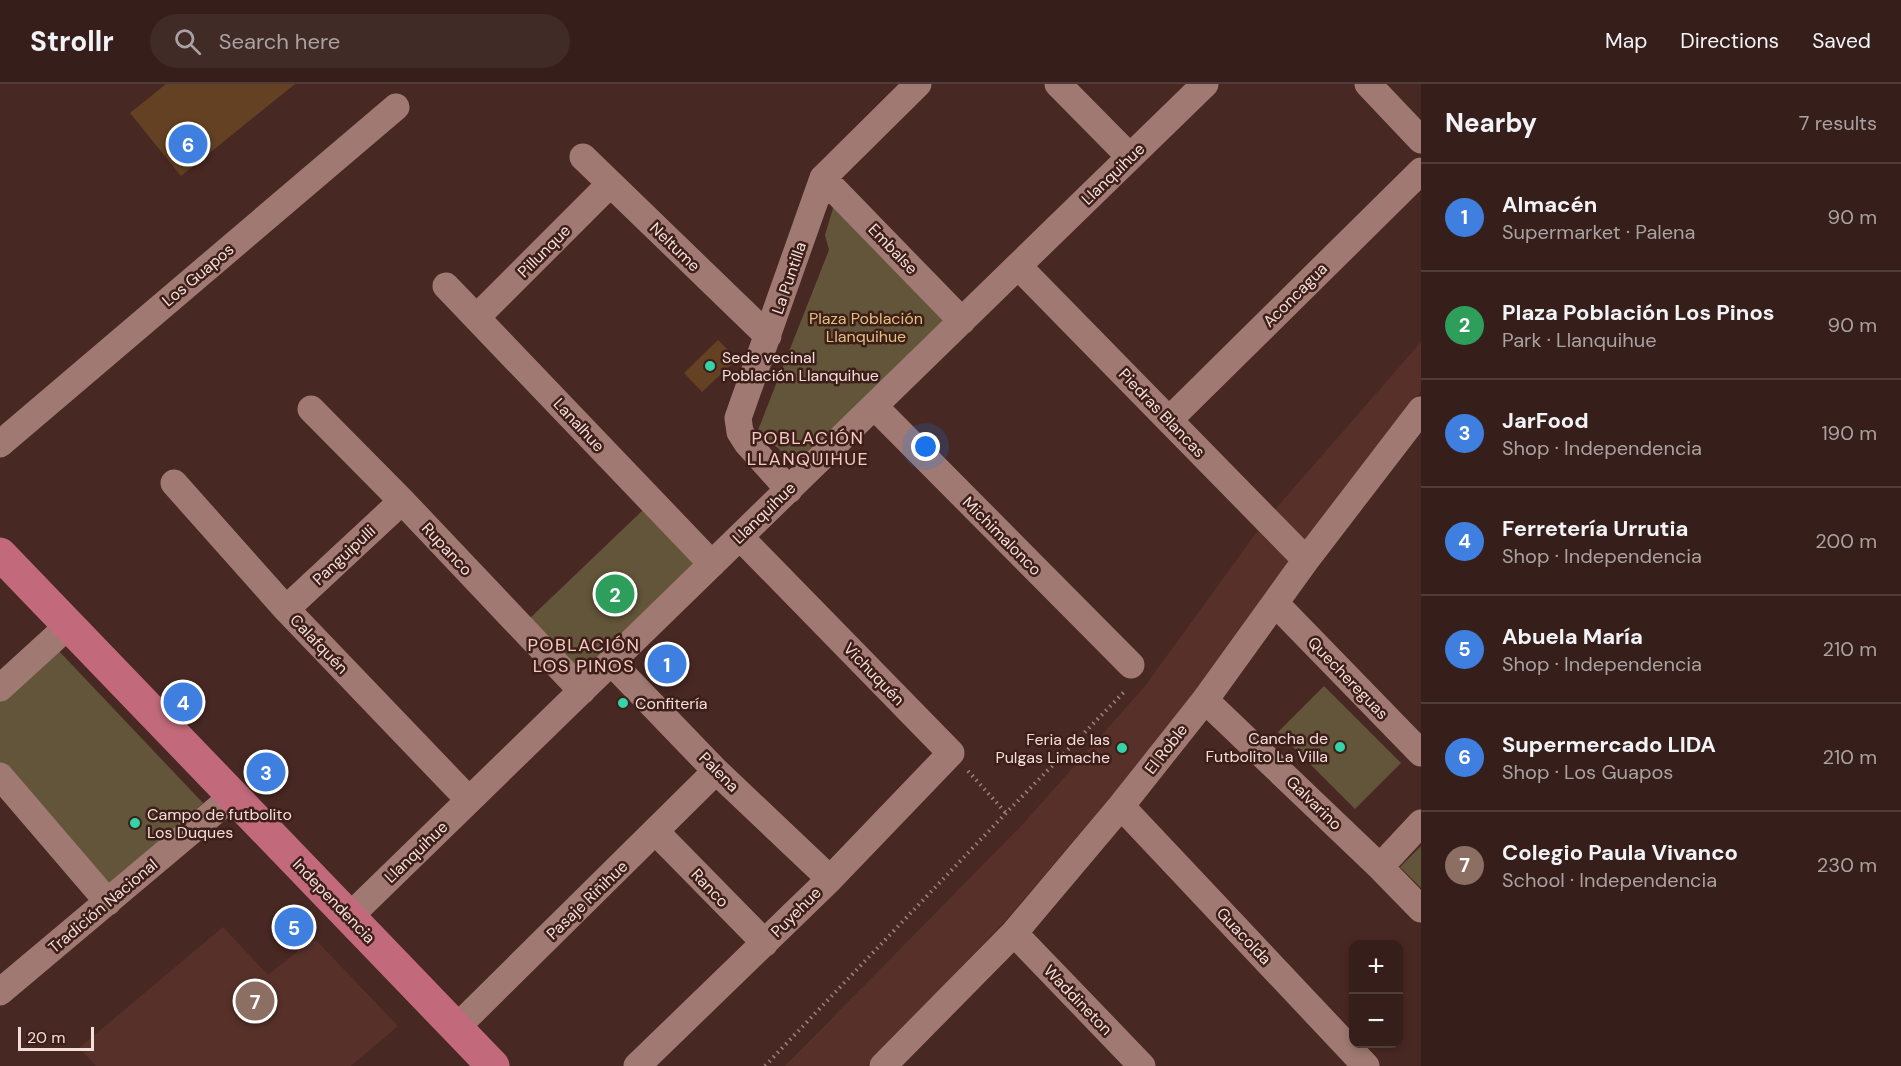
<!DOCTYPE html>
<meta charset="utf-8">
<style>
:root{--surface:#361e1a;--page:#412b27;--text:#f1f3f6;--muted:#aaa2a2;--line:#503c39;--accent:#8bbbb9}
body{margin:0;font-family:"DM Sans",sans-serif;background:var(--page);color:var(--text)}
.controls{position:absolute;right:18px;bottom:18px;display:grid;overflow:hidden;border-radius:12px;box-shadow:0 3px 9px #0003}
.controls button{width:54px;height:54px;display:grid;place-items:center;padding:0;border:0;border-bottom:2px solid var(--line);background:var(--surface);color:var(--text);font:30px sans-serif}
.scale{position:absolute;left:18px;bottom:15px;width:76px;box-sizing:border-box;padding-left:6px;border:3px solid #f4ded9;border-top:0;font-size:16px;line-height:21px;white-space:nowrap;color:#f4ded9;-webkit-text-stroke:4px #3d1e18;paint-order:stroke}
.you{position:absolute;left:926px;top:363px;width:21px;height:21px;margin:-15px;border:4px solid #fff;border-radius:50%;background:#1a73e8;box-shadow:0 0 0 9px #1a73e833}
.badge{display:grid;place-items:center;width:39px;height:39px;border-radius:50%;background:var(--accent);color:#fff;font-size:20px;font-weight:700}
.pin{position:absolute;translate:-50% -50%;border:3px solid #fff;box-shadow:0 2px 6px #0006}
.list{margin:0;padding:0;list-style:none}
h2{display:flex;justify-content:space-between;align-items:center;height:78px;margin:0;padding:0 24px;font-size:26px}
h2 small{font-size:20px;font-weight:400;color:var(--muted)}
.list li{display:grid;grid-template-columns:39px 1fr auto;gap:18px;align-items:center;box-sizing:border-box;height:108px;padding:0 24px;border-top:2px solid var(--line)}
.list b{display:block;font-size:22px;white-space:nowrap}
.list p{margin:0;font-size:20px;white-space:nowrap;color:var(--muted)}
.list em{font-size:20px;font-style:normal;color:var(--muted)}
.icon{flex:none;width:33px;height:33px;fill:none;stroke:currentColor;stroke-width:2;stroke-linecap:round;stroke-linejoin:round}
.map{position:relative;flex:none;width:1421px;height:982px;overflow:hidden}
header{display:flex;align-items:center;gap:36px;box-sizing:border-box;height:84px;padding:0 30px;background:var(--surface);border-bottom:2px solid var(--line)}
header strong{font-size:28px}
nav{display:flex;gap:33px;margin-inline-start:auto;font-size:21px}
.search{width:420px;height:54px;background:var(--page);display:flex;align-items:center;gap:15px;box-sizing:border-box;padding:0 21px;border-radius:33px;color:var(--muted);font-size:22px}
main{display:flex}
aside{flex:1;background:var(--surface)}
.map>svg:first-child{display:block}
</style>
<header>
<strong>Strollr</strong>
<div class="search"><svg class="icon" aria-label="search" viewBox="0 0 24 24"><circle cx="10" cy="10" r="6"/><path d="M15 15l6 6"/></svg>Search here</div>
<nav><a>Map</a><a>Directions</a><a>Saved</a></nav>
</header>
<main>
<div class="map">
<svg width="1421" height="982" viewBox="0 0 1421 982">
<rect width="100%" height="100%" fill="#482822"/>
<path fill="#573129" d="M1421,258V307L1194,616L1006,836L867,982H785L1024,739L1145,602L1264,438Z
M223,843L268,891L314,854L398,942L351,982H96L79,964Z"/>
<path fill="#625539" d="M834,121L955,246L805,389L758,346L829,166L825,151Z
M643,426L700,485L587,594L529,535Z
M57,565L203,719L109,807L0,685V617Z
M1324,602L1401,679L1355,725L1278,648Z
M1421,762V804L1400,783Z"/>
<path fill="#644122" d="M166,0H295L181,92L130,29Z
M718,256L737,275L702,308L684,289Z"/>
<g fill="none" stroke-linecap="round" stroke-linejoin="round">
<path stroke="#9e837d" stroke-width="4" stroke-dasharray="1.5 4.5" stroke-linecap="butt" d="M968,687L1006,729
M765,982L1006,729L1126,606"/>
<path stroke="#a07a72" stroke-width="27" d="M1058,0L1130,73
M1368,0L1421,56
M583,73L768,252
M823,94L962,237
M1018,182L1306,476
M446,202L712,480
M477,233L610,100
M874,322L1131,581
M311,325L402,417L582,607
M1169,336L1421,87
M0,360L396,23
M174,399L286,525L469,716
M789,406L747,359L740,348L738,334L823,94L918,0
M1275,519L1421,669
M286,525L402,417
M611,578L716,687L830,795
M0,604L69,541
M1205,616L1380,783L1421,825
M0,692L108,818
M1121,722L1366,982
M656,748L765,859
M1380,783L1421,739
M349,833L1205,0
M1014,849L1142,982
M0,908L233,712
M456,944L716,687
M637,982L830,795L951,669L740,453
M883,982L1014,849L1121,722L1205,616L1306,476L1421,326"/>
<path stroke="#c26a7b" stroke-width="33" d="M0,470L493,982"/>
</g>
<g fill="#33d4a8" stroke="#3d1e18" stroke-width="2">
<circle cx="710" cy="282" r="6"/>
<circle cx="623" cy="619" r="6"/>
<circle cx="1340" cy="663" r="6"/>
<circle cx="1122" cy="664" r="6"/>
<circle cx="135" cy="739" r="6"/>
</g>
<g text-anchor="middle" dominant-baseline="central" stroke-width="5" stroke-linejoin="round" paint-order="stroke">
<g font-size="16" fill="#f4ded9" stroke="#3d1e18">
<text transform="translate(1113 90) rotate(-44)">Llanquihue</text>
<text transform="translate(675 163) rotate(44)">Neltume</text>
<text transform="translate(893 165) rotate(46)">Embalse</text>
<text transform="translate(544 167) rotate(-45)">Pillunque</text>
<text transform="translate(198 191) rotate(-40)">Los Guapos</text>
<text transform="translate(789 194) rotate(-71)">La Puntilla</text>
<text transform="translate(1295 211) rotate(-45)">Aconcagua</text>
<text transform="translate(1162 329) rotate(46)">Piedras Blancas</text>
<text transform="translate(579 341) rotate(47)">Lanalhue</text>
<text transform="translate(764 429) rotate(-44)">Llanquihue</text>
<text transform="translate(1002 452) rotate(45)">Michimalonco</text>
<text transform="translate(447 465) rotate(47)">Rupanco</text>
<text transform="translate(344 471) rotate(-43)">Panguipulli</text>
<text transform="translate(319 560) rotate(46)">Calafquén</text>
<text transform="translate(874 590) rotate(46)">Vichuquén</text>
<text transform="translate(1348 594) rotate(46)">Quechereguas</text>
<text transform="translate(1166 665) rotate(-52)">El Roble</text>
<text transform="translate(719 688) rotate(45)">Palena</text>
<text transform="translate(1314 719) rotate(44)">Galvarino</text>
<text transform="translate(416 768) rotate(-44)">Llanquihue</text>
<text transform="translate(710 804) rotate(46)">Ranco</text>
<text transform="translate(587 816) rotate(-44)">Pasaje Riñihue</text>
<text transform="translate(334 817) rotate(46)">Independencia</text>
<text transform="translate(103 822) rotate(-40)">Tradición Nacional</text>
<text transform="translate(796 828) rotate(-45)">Puyehue</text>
<text transform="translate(1244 852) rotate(47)">Guacolda</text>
<text transform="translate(1078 916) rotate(46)">Waddineton</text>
</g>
<g font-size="16" fill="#e1c27b" stroke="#3d1e18">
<text x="866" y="234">Plaza Población<tspan x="866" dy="18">Llanquihue</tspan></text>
</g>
<g font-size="16" fill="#f4ded9" stroke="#3d1e18" text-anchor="start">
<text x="722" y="273">Sede vecinal<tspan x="722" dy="18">Población Llanquihue</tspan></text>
<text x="635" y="619">Confitería</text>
<text x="1328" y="654" text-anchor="end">Cancha de<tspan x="1328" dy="18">Futbolito La Villa</tspan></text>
<text x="1110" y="655" text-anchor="end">Feria de las<tspan x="1110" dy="18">Pulgas Limache</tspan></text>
<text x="147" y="730">Campo de futbolito<tspan x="147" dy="18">Los Duques</tspan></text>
</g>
<g font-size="18" letter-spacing="1.5" fill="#f5cbc2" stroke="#3d1e18">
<text x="808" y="354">POBLACIÓN<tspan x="808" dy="21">LLANQUIHUE</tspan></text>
<text x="584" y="561">POBLACIÓN<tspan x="584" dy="21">LOS PINOS</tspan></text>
</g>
</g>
</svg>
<div class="controls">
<button>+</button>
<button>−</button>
</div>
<div class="scale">20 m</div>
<div class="you"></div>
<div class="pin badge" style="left:667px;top:580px;background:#3f7fe0">1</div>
<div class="pin badge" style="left:615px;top:510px;background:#2e9e5b">2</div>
<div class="pin badge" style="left:266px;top:688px;background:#3f7fe0">3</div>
<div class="pin badge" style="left:183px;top:618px;background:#3f7fe0">4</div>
<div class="pin badge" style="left:294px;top:843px;background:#3f7fe0">5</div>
<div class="pin badge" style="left:188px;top:60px;background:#3f7fe0">6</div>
<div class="pin badge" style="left:255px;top:917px;background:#8d6e63">7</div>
</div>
<aside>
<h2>Nearby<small>7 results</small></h2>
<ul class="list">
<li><span class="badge" style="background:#3f7fe0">1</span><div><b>Almacén</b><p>Supermarket · Palena</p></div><em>90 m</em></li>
<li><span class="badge" style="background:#2e9e5b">2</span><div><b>Plaza Población Los Pinos</b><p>Park · Llanquihue</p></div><em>90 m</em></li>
<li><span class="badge" style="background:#3f7fe0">3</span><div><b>JarFood</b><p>Shop · Independencia</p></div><em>190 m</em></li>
<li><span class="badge" style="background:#3f7fe0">4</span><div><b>Ferretería Urrutia</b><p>Shop · Independencia</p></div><em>200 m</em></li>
<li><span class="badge" style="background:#3f7fe0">5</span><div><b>Abuela María</b><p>Shop · Independencia</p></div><em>210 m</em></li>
<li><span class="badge" style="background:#3f7fe0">6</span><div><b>Supermercado LIDA</b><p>Shop · Los Guapos</p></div><em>210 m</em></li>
<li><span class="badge" style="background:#8d6e63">7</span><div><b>Colegio Paula Vivanco</b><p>School · Independencia</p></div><em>230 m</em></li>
</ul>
</aside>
</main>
